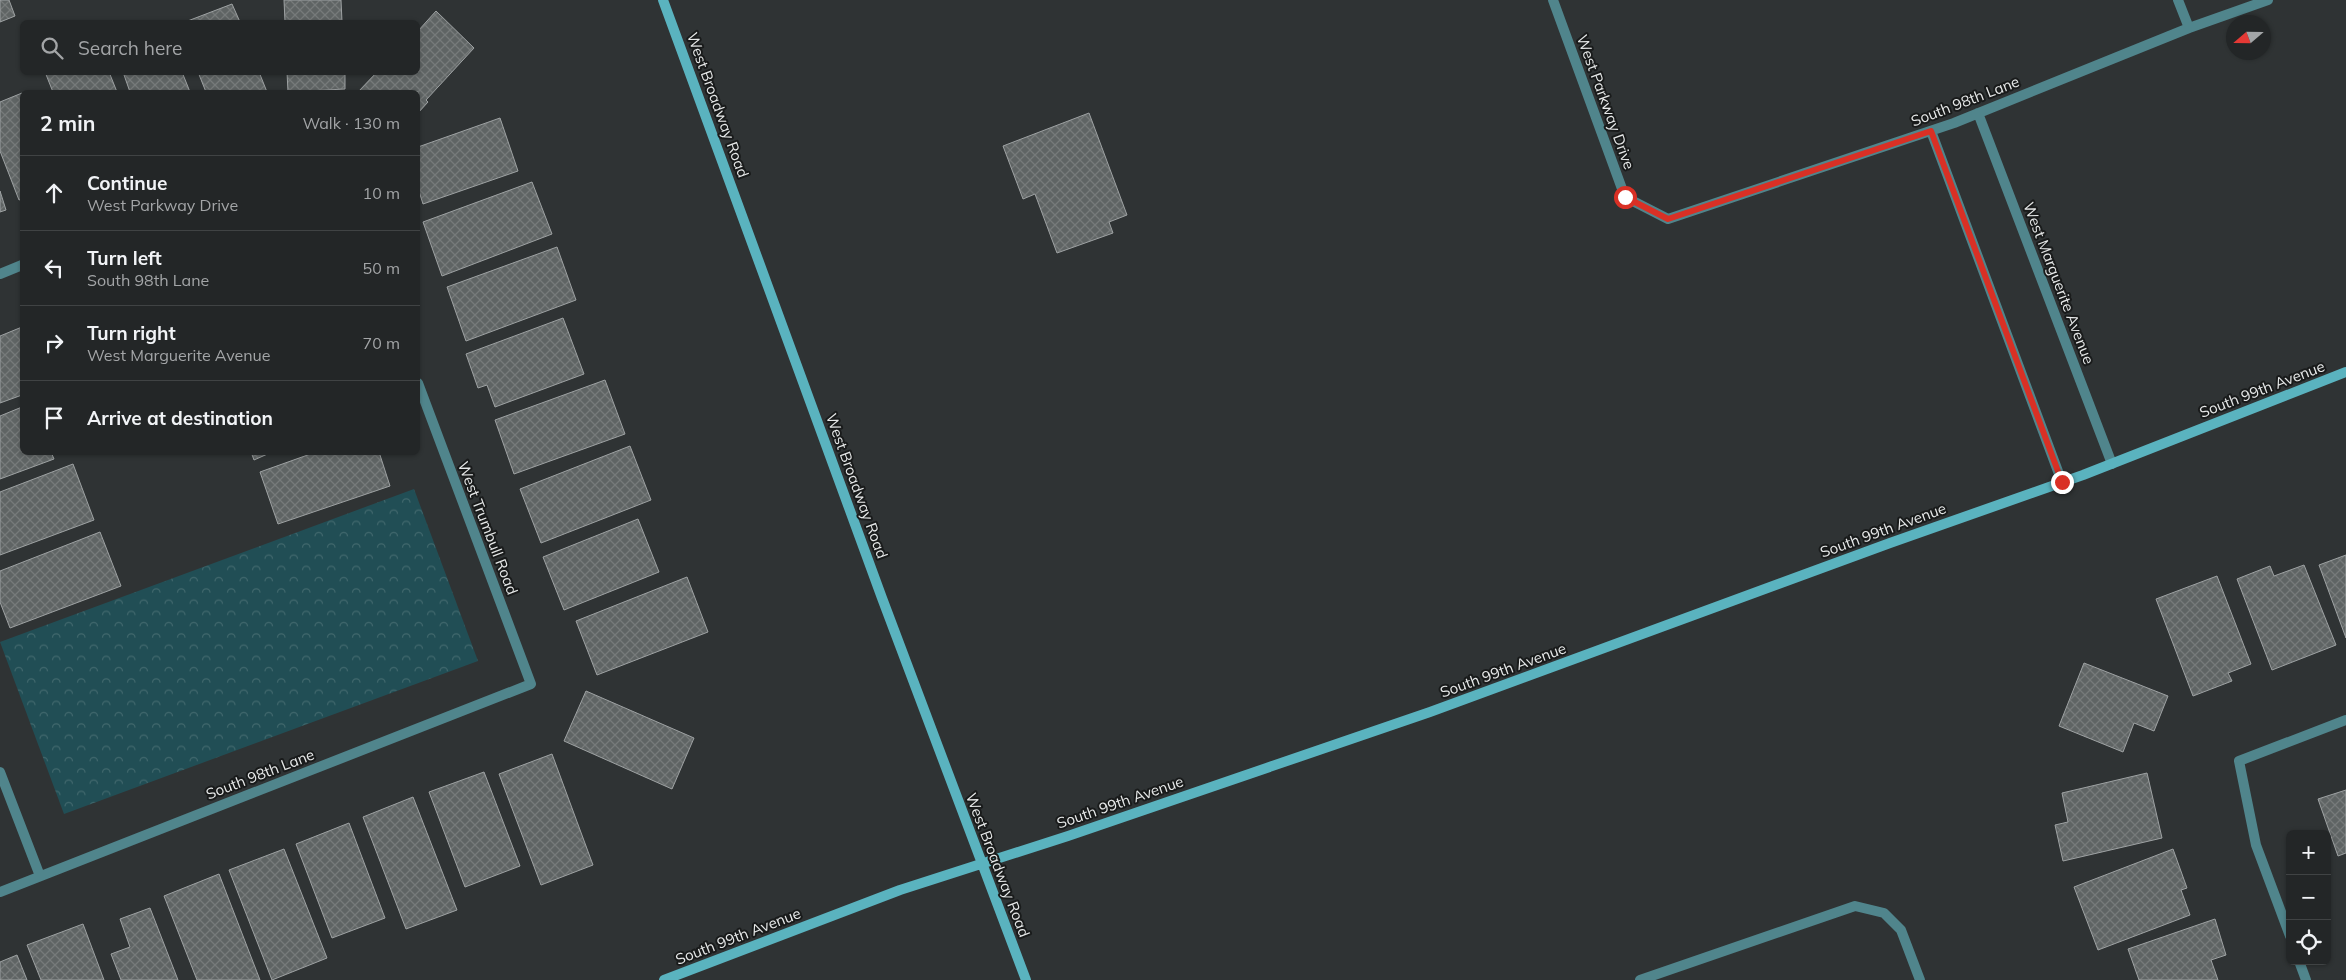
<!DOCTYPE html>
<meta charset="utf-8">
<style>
:root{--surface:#232627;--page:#2b2e2f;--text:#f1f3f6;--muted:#a3a5a7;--line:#404344}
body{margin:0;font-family:Mulish,sans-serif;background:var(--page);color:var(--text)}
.controls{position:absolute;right:15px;bottom:15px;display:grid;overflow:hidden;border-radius:8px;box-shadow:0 1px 4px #0004}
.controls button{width:45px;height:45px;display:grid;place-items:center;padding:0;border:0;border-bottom:1px solid var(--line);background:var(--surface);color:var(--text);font:25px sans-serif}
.compass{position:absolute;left:2226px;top:15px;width:45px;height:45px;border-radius:50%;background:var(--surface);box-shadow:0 1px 4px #0004;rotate:250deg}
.stop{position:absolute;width:15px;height:15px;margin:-11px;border:4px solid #d93025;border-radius:50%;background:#fff}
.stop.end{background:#d93025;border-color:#fff;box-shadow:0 1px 5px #0008}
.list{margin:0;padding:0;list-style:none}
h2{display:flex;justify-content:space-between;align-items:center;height:65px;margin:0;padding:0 20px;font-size:21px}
h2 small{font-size:16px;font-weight:400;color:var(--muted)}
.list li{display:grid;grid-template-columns:32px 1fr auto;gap:15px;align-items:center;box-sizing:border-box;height:75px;padding:0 20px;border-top:1px solid var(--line)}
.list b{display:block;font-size:19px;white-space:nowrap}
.list p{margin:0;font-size:16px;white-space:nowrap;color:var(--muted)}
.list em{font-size:16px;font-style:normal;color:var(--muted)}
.icon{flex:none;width:28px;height:28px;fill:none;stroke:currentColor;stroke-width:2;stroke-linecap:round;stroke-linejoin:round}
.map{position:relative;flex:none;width:2346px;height:980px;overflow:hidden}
.search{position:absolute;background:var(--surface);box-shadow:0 1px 4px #0004;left:20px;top:20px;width:400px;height:55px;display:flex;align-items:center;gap:12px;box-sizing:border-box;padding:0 18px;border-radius:8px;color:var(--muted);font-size:19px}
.panel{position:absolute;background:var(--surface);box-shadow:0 1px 4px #0004;left:20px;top:90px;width:400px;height:365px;border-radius:8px}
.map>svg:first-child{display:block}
</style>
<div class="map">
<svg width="2346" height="980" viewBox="0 0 2346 980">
<defs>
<pattern id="park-crowns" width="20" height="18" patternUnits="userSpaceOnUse" patternTransform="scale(1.25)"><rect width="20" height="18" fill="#214e55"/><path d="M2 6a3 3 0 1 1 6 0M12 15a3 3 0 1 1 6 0" fill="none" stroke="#41686d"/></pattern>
<pattern id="building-cross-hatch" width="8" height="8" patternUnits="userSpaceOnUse" patternTransform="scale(1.25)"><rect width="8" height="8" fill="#5f6464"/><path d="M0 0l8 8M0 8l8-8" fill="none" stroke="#767a7a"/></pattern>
</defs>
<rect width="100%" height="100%" fill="#2f3334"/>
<path fill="url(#park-crowns)" d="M414,489L478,661L64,814L0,642Z"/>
<path fill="url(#building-cross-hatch)" stroke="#9ea2a3" d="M0,0H9L15,16L0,22Z
M284,0H341L342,22H285Z
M232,4L240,22H185Z
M436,11L474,48L426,100L428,102L418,113V92H358L377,72H418V31Z
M45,72H109L117,92H53Z
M123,72H182L190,92H130Z
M198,72H259L267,92H206Z
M287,72H345V89L288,92Z
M22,93V199L19,200L0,151V102Z
M1089,113L1127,215L1109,222L1113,233L1057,253L1035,194L1023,199L1003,146Z
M500,118L518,171L423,204L418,188V147Z
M532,182L552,234L442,276L423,222Z
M0,191L6,210L0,212Z
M557,247L576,300L466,341L447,287Z
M563,318L584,374L495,407L487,385L478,388L466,354Z
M22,327V395L0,403V336Z
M605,380L625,434L514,474L495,420Z
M22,407V452H51L54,459L0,479V416Z
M630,446L651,500L541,543L520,489Z
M251,452H272L254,460Z
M316,452H379L390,486L278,524L260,472Z
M73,464L94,520L0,555V492Z
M638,519L659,572L564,610L543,557Z
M100,532L121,586L10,628L0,602V571Z
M2346,555V638L2319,565Z
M2304,565L2336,645L2272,670L2237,579L2270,566L2274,576Z
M2217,576L2251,664L2228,673L2232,681L2193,696L2156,599Z
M687,577L708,632L597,675L576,621Z
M2084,663L2168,696L2154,731L2134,723L2123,752L2059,726Z
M586,691L694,738L672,789L564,741Z
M552,754L593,865L541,885L499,774Z
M484,772L520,866L465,887L429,792Z
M2147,773L2162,838L2063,861L2055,825L2068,822L2062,793Z
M2346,790V853L2338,856L2318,799Z
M413,797L457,910L406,929L363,817Z
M349,823L385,918L332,938L296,844Z
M284,849L327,958L272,980L229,870Z
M2173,849L2187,888L2181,890L2190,915L2098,950L2074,887Z
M219,874L260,980H197L164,896Z
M150,908L178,980H121L111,954L130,947L120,919Z
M2215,919L2226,955L2211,960L2218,980H2139L2128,949Z
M83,924L104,980H41L27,945Z
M17,955L27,980H0V962Z"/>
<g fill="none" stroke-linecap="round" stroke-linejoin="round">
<path stroke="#50858c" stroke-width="10" d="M1553,0L1625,197L1668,219L1954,123L2189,28L2268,0
M2178,0L2189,28
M1978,113L2112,464
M1931,131L2062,482
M0,274L22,265
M0,772L40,876
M0,892L531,684L418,383
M2290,936L2256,845L2239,761L2346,720
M2299,961L2306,980
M1640,980L1855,906L1884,913L1901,930L1920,980"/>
<path stroke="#5ab3bf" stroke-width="10" d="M663,0L882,598L1026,980
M664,980L900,890L1068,836L1430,712L1890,543L2083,475L2346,372"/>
</g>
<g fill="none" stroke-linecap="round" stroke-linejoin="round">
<path stroke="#d93025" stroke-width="6" d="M1625,197L1668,219L1931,131L2062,482"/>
</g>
<g text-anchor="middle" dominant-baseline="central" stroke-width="4" stroke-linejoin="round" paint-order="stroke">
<g font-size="15" fill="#e7e9e9" stroke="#191b1b">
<text transform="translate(1965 101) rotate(-21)">South 98th Lane</text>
<text transform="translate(1606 102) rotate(70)">West Parkway Drive</text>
<text transform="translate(718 105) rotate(70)">West Broadway Road</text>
<text transform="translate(2059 283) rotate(69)">West Marguerite Avenue</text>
<text transform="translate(2262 389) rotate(-21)">South 99th Avenue</text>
<text transform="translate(857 486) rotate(70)">West Broadway Road</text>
<text transform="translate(488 528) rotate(69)">West Trumbull Road</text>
<text transform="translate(1883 530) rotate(-20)">South 99th Avenue</text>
<text transform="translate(1503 670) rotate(-20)">South 99th Avenue</text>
<text transform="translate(260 774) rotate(-21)">South 98th Lane</text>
<text transform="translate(1120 802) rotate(-19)">South 99th Avenue</text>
<text transform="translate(998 865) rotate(69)">West Broadway Road</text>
<text transform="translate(738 936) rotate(-21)">South 99th Avenue</text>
</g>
</g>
</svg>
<div class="controls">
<button>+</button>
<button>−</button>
<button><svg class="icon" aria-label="locate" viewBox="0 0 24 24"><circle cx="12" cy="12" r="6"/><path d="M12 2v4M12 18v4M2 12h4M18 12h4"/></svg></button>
</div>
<svg class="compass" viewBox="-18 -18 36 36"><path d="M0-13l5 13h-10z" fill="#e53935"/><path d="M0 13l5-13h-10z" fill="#a3a5a7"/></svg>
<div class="stop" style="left:1625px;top:197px"></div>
<div class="stop end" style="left:2062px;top:482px"></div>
<div class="search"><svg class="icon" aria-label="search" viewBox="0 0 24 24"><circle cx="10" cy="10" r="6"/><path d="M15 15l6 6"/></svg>Search here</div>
<section class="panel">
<h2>2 min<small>Walk · 130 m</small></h2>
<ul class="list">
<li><svg class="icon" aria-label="ahead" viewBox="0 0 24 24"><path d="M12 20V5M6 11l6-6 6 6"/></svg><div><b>Continue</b><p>West Parkway Drive</p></div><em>10 m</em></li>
<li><svg class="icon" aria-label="left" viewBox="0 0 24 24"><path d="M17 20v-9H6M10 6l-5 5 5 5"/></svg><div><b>Turn left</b><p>South 98th Lane</p></div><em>50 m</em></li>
<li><svg class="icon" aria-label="right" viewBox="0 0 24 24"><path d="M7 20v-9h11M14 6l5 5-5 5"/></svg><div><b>Turn right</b><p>West Marguerite Avenue</p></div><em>70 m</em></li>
<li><svg class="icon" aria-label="arrive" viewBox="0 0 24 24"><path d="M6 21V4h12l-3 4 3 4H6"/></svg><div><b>Arrive at destination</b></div></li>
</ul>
</section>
</div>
